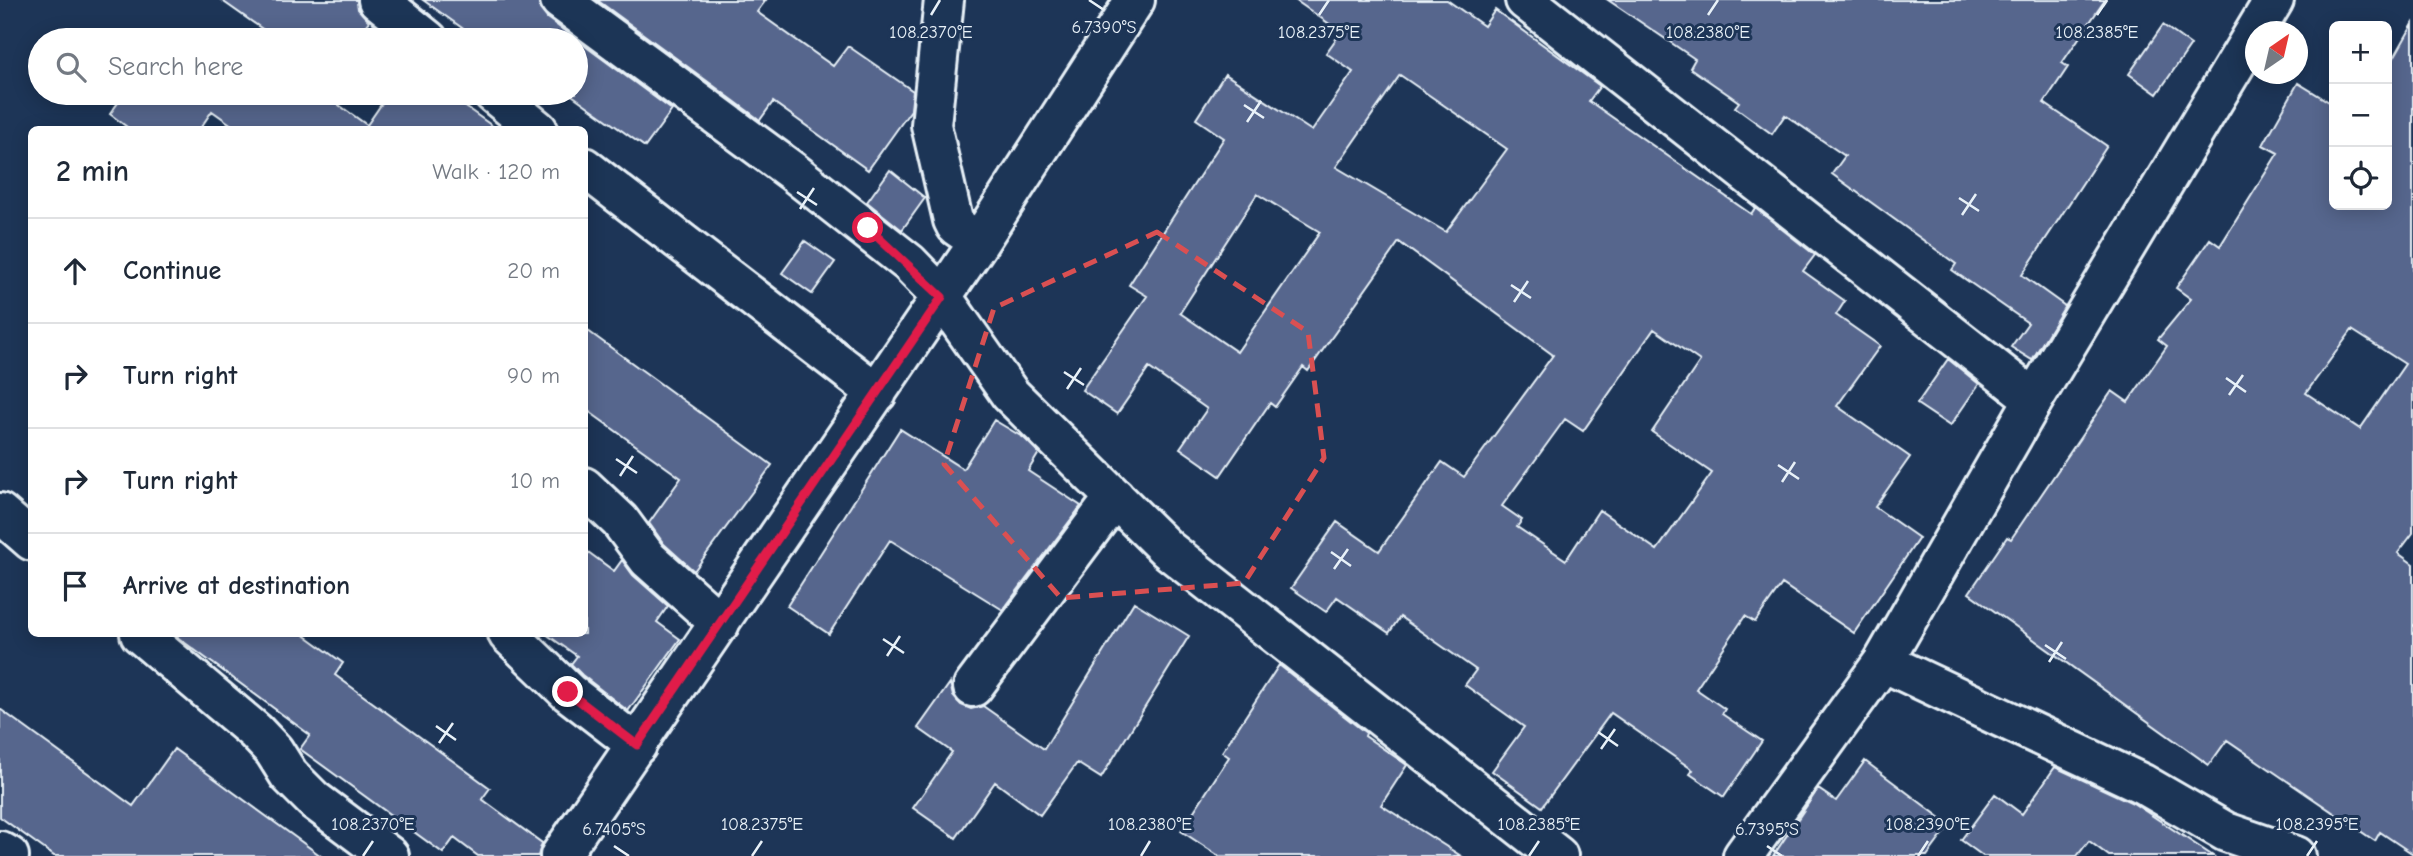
<!DOCTYPE html>
<meta charset="utf-8">
<style>
:root{--surface:#fff;--page:#f6f6f7;--text:#1f2937;--muted:#747a83;--line:#e0e1e3}
body{margin:0;font-family:"Comic Neue",sans-serif;background:var(--page);color:var(--text)}
.controls{position:absolute;right:21px;top:21px;display:grid;overflow:hidden;border-radius:10px;box-shadow:0 4px 18px #0003}
.controls button{width:63px;height:63px;display:grid;place-items:center;padding:0;border:0;border-bottom:2px solid var(--line);background:var(--surface);color:var(--text);font:35px sans-serif}
.compass{position:absolute;left:2245px;top:21px;width:63px;height:63px;border-radius:50%;background:var(--surface);box-shadow:0 4px 18px #0003;rotate:34deg}
.stop{position:absolute;width:21px;height:21px;margin:-16px;border:5px solid #e11d48;border-radius:50%;background:#fff}
.stop.end{background:#e11d48;border-color:#fff;box-shadow:0 2px 7px #0008}
.list{margin:0;padding:0;list-style:none}
h2{display:flex;justify-content:space-between;align-items:center;height:91px;margin:0;padding:0 28px;font-size:30px}
h2 small{font-size:23px;font-weight:400;color:var(--muted)}
.list li{display:grid;grid-template-columns:46px 1fr auto;gap:21px;align-items:center;box-sizing:border-box;height:105px;padding:0 28px;border-top:2px solid var(--line)}
.list b{display:block;font-size:26px;white-space:nowrap}
.list em{font-size:23px;font-style:normal;color:var(--muted)}
.icon{flex:none;width:38px;height:38px;fill:none;stroke:currentColor;stroke-width:2;stroke-linecap:round;stroke-linejoin:round}
.map{position:relative;flex:none;width:2413px;height:856px;overflow:hidden}
.search{position:absolute;background:var(--surface);box-shadow:0 4px 18px #0003;left:28px;top:28px;width:560px;height:77px;display:flex;align-items:center;gap:18px;box-sizing:border-box;padding:0 24px;border-radius:38px;color:var(--muted);font-size:26px}
.panel{position:absolute;background:var(--surface);box-shadow:0 4px 18px #0003;left:28px;top:126px;width:560px;height:511px;border-radius:10px}
.map>svg:first-child{display:block}
</style>
<div class="map">
<svg width="2413" height="856" viewBox="0 0 2413 856">
<rect width="100%" height="100%" fill="#1d3557"/>
<filter id="ink" filterUnits="userSpaceOnUse"><feTurbulence type="fractalNoise" baseFrequency=".0143" numOctaves="2"/><feDisplacementMap in="SourceGraphic" scale="14" xChannelSelector="R" yChannelSelector="G"/><feConvolveMatrix kernelMatrix="1 2 1 2 8 2 1 2 1" color-interpolation-filters="sRGB"/></filter>
<g filter="url(#ink)">
<path fill="#57668d" stroke="#e8f1f8" stroke-width="2" fill-rule="evenodd" d="M221,0H357L358,9L369,21L355,40H278Z
M423,0H539L540,9L547,18L672,110L645,147L569,93H576V40H479Z
M597,0H766L757,12L833,66L848,46L913,91L911,110L868,170L773,102L760,120Z
M1295,0H1447L1484,26L1495,10L1600,86L1589,101L1751,214L1755,208L1815,255L1803,271L1845,301L1836,315L1880,346L1837,406L1910,457L1875,507L1919,538L1854,633L1782,584L1755,622L1745,616L1696,689L1725,709L1722,714L1762,741L1724,797L1690,774L1693,770L1611,713L1542,807L1492,771L1524,727L1465,685L1476,670L1400,617L1389,633L1337,597L1326,612L1291,588L1337,522L1379,551L1442,462L1464,477L1553,355L1399,242L1308,371L1303,367L1275,407L1270,403L1220,476L1180,448L1207,409L1149,368L1117,414L1082,390L1147,296L1129,285L1224,138L1196,119L1225,74L1312,131L1353,72L1326,53L1341,32ZM1400,75L1507,149L1446,232L1336,167ZM1257,194L1320,232L1237,352L1180,313ZM1654,329L1700,361L1652,432L1712,473L1657,550L1599,510L1566,560L1517,527L1522,520L1502,506L1565,419L1583,431Z
M1608,0H2105L2062,63L2068,67L2044,103L2107,146L2022,275L2065,306L2032,360L2011,347L2028,323L1952,270L1956,264L1832,174L1845,156L1785,115L1772,134L1735,107L1739,102L1690,68L1695,59Z
M2413,24V533L2398,553L2413,564V854L2380,832L2375,841L2227,740L2209,765L1969,593L2007,537L2011,539L2112,391L2128,402L2167,346L2158,339L2191,299L2176,288L2210,239L2220,246L2278,153L2263,145L2298,83L2334,105V205H2387V70ZM2352,330L2405,364L2360,429L2306,393Z
M2163,25L2191,45L2157,94L2129,74Z
M125,93H322L367,125L389,93H446L498,130H239L212,111L199,130H131L110,114Z
M890,170L925,198L902,230L867,202Z
M805,241L835,262L812,294L782,273Z
M584,328L772,465L694,571L664,544L649,523L681,478L584,408Z
M1948,359L1979,384L1950,426L1917,404Z
M994,420L1024,438L1039,453L1028,471L1081,506L1003,610L890,540L829,634L787,606L900,429L963,469Z
M584,549L614,571L622,560L633,575L668,606L657,622L680,639L628,711L582,675L571,664L577,656L546,634H584Z
M1134,602L1189,636L1101,778L1077,763L1040,815L995,782L956,838L913,808L952,752L918,728L950,683L953,696L961,705L971,709L983,706L1044,749Z
M173,634H303L343,663L335,675L490,788L482,799L542,843L538,856H478L454,838L443,853L300,749L310,735Z
M1279,665L1366,733L1365,736L1407,765L1381,805L1461,856H1219L1181,831L1229,757L1222,752Z
M0,709L133,806L174,749L321,856H54L0,817Z
M1865,761L1950,825L1927,856H1773L1818,789L1836,801Z
M2055,767L2133,803L2213,856H2109L2089,841L2077,856H1983L1961,840L1995,794L2022,814Z"/>
<g fill="none" stroke-linecap="round" stroke-linejoin="round">
<g stroke="#e8f1f8" stroke-width="44">
<path id="minor" d="M378,0L428,40
M560,0L792,171L909,263L942,297L1010,394L1167,549L1558,856
M944,0L931,125L953,220L956,226L979,242
M1525,0L2034,399
M2274,0L2034,399L1883,662L2143,784L2226,832L2296,856
M493,93L538,130
M584,167L877,393
M584,487L620,521L648,559L720,623
M0,513L32,541
M140,634L255,731L274,751L289,775L314,800L389,856
M508,634L568,692L637,745
M973,687L1115,497
M0,851L9,856
M560,856L979,242L1135,0
M1743,856L1883,662"/>
</g>
<use href="#minor" stroke="#1d3557" stroke-width="38"/>
</g>
</g>
<g fill="none" stroke-linecap="round" stroke-linejoin="round" filter="url(#ink)">
<path stroke="#e11d48" stroke-width="9" d="M568,692L637,745L942,297L868,228"/>
</g>
<path fill="none" stroke="#da5052" stroke-width="5" stroke-dasharray="14 9" stroke-linejoin="round" d="M1157,232L1308,332L1324,458L1244,583L1061,598L944,464L994,308Z"/>
<path fill="none" stroke="#e8f1f8" stroke-width="2.5" d="M1089,0L1104,10M931,15L940,0M1319,15L1329,0M1708,15L1718,0M2097,15L2107,0M1244,105L1264,118M1247,122L1261,101M797,192L817,205M1959,198L1979,211M800,209L814,188M1962,215L1976,194M1511,285L1531,298M1514,302L1528,281M1064,372L1084,385M2226,378L2246,392M1067,389L1081,368M2229,395L2243,375M616,459L637,473M1778,465L1799,479M620,476L633,456M1782,482L1795,462M1331,552L1351,566M1334,569L1348,549M883,639L904,653M2045,645L2066,659M887,656L900,636M2049,662L2062,642M436,726L456,740M1598,732L1618,746M439,743L453,723M1601,749L1615,729M614,846L629,856M1767,846L1782,856M363,856L373,841M752,856L762,841M1141,856L1150,841M1529,856L1539,841M1918,856L1928,841M2307,856L2317,841"/>
<g font-size="18" text-anchor="middle" fill="#e8f1f8" stroke="#1d3557" stroke-width="6" stroke-linejoin="round" paint-order="stroke">
<text x="1104" y="33">6.7390°S</text>
<text x="931" y="38">108.2370°E</text>
<text x="1319" y="38">108.2375°E</text>
<text x="1708" y="38">108.2380°E</text>
<text x="2097" y="38">108.2385°E</text>
<text x="373" y="830">108.2370°E</text>
<text x="762" y="830">108.2375°E</text>
<text x="1150" y="830">108.2380°E</text>
<text x="1539" y="830">108.2385°E</text>
<text x="1928" y="830">108.2390°E</text>
<text x="2317" y="830">108.2395°E</text>
<text x="614" y="835">6.7405°S</text>
<text x="1767" y="835">6.7395°S</text>
</g>
</svg>
<div class="controls">
<button>+</button>
<button>−</button>
<button><svg class="icon" aria-label="locate" viewBox="0 0 24 24"><circle cx="12" cy="12" r="6"/><path d="M12 2v4M12 18v4M2 12h4M18 12h4"/></svg></button>
</div>
<svg class="compass" viewBox="-18 -18 36 36"><path d="M0-13l5 13h-10z" fill="#e53935"/><path d="M0 13l5-13h-10z" fill="#747a83"/></svg>
<div class="stop" style="left:868px;top:228px"></div>
<div class="stop end" style="left:568px;top:692px"></div>
<div class="search"><svg class="icon" aria-label="search" viewBox="0 0 24 24"><circle cx="10" cy="10" r="6"/><path d="M15 15l6 6"/></svg>Search here</div>
<section class="panel">
<h2>2 min<small>Walk · 120 m</small></h2>
<ul class="list">
<li><svg class="icon" aria-label="ahead" viewBox="0 0 24 24"><path d="M12 20V5M6 11l6-6 6 6"/></svg><div><b>Continue</b></div><em>20 m</em></li>
<li><svg class="icon" aria-label="right" viewBox="0 0 24 24"><path d="M7 20v-9h11M14 6l5 5-5 5"/></svg><div><b>Turn right</b></div><em>90 m</em></li>
<li><svg class="icon" aria-label="right" viewBox="0 0 24 24"><path d="M7 20v-9h11M14 6l5 5-5 5"/></svg><div><b>Turn right</b></div><em>10 m</em></li>
<li><svg class="icon" aria-label="arrive" viewBox="0 0 24 24"><path d="M6 21V4h12l-3 4 3 4H6"/></svg><div><b>Arrive at destination</b></div></li>
</ul>
</section>
</div>
